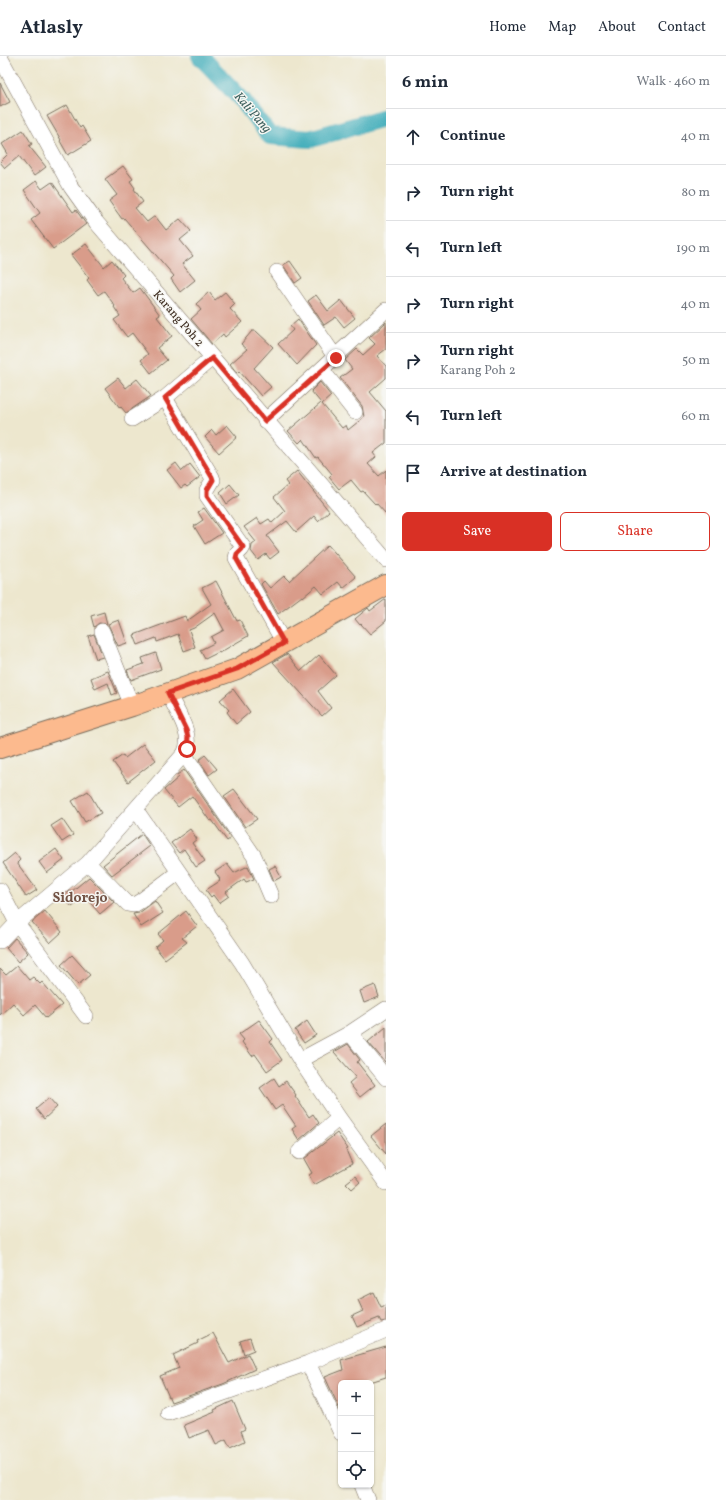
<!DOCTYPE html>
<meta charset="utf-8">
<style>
:root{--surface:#fff;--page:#f6f6f7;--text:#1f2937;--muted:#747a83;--line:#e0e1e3;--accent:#d93025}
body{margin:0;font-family:Vollkorn,serif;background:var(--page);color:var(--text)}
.controls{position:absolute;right:12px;bottom:12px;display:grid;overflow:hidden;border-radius:6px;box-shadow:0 1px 3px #0004}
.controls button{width:36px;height:36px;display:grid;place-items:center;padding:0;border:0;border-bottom:1px solid var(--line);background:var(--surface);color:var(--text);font:20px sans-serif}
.stop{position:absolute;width:12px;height:12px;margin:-9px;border:3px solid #d93025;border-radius:50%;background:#fff}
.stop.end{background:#d93025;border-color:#fff;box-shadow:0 1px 4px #0008}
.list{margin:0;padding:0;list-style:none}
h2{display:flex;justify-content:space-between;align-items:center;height:52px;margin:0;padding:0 16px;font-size:17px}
h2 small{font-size:13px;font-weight:400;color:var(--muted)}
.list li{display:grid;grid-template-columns:26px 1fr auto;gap:12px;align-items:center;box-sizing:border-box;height:56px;padding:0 16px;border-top:1px solid var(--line)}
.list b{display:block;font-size:15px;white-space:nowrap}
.list p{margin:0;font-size:13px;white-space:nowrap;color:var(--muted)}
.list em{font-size:13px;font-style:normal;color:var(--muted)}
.actions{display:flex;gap:8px;padding:12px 16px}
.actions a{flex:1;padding:9px 0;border:1px solid var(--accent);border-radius:6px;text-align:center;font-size:14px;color:var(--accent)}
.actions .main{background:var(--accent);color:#fff}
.icon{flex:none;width:22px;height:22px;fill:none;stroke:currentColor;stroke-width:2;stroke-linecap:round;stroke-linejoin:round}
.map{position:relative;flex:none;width:386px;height:1444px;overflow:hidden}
header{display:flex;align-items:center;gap:24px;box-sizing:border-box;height:56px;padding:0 20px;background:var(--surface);border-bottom:1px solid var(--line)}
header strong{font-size:19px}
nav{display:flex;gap:22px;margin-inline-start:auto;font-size:14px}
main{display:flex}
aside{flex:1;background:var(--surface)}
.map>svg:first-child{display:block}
</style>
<header>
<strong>Atlasly</strong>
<nav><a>Home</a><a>Map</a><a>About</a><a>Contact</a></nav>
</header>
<main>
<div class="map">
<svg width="386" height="1444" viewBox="0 0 386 1444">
<rect width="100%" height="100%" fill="#f6f6f2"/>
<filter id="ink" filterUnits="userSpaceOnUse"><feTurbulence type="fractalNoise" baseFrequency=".025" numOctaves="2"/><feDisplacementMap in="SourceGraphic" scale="8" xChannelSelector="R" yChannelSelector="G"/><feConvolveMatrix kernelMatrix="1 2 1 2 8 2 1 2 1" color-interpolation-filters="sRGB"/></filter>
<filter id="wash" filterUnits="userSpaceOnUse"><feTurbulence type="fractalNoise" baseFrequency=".012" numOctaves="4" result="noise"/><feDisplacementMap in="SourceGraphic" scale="16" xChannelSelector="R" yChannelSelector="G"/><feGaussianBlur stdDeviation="0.9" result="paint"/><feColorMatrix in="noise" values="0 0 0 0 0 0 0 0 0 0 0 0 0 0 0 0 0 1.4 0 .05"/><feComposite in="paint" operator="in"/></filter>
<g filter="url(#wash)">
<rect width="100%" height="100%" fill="#ede7ce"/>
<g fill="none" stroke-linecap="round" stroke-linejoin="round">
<path stroke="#3cacb9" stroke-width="18" d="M200,0L243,45L270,80L310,83L386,61"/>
</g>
<g id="blocks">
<path fill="#d99c8a" d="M0,27L10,46L0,51Z
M67,49L80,72L82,70L91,85L68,99L60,85L61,84L47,60Z
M23,74L32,88L29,90L46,111L34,120L19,100L5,112L0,106L8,98L2,88Z
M123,110L133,123L130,125L135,132L134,133L143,146L135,152L147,166L155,160L166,174L180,163L191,175L180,184L193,200L182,208L195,224L180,236L171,223L174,220L124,162L122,163L109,145L117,139L105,123Z
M36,125L42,133L52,126L73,156L76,154L86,168L53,193L31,164L40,157L24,134Z
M86,188L104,211L112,204L124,219L121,222L133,237L140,232L160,259L157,261L172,280L157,292L167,304L151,317L141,304L148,298L132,277L127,281L114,264L120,260L114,251L115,250L104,235L98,239L87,224L89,222L71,199Z
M290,205L302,222L295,227L283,209Z
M209,236L215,244L225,236L235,248L230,253L242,266L225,281L223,278L212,288L191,263L201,254L196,248Z
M316,239L328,255L341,244L355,262L344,271L336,261L324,269L308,245Z
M298,263L316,289L297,309L278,288L293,274L290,270Z
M386,266V293L377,300L386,310V322L370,336L386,355V387L373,397L376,401L368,408L379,420L386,414V458L376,447L375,448L363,435L361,436L351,424L339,433L329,421L332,418L318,401L316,402L303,383L299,387L288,375L321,347L311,335L320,326L331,340L322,348L342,372L346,369L348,374L364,361L362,350L340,322L352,313L345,304L357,293L363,299L375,288L369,282Z
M252,275H256L273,291L254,312L271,331L261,340L239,315L237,317L230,308L247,293L241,288Z
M118,322L126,332L137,323L151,340L126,357L121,351L120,352L105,332Z
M227,369L237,381L219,397L205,381L212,374L216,379Z
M176,407L182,415L190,408L200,421L187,431L185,429L181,432L167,414Z
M297,415L329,455L318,465L314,460L296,476L287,465L267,480L279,496L270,503L266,498L258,504L251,495L252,489L256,486L244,471L257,462L261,468L269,463L272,467L285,455L274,441L288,429L285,425Z
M230,428L239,439L227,448L220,437Z
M204,452L222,477L205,488L194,470L203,464L198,456Z
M328,489L356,521L343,532L338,526L323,538L316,530L303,541L302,540L278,558L261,528L264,525L270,532L284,520L289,525Z
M216,525L237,565L240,564L248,580L219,597V596L205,603L200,594L214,587L211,581L224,574L215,557L194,572L189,574L195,591L184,595L178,578L157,586L156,582L138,589L134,579L185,560L187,565L211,548L202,532Z
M386,543V565L370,578L361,568L360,569L355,563L368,552L370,555Z
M104,556L107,568L99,567L94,571L91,560Z
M119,564L127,587L118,590L108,568Z
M94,578L103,601L96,603L88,580Z
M156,597L161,613L131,624L127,614L144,608L142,602Z
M287,598L301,615L319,599L336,619L318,635L331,652L322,660L273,606Z
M108,615L117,637L112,639L108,627L95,633L91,622Z
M233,633L250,656L236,668L227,656L229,654L220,644Z
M143,688L156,704L128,726L113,706L123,699L125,702Z
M205,699L217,713L209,719L199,704Z
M184,714L231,782L227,785L212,764L210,765L192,740L178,751L164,734L179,721L177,719Z
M234,733L257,763L245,771L224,740Z
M88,735L101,757L85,766L72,745Z
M62,763L73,779L62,786L51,770Z
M190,773L197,783L192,787L205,805L196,811L184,793L179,797L171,787Z
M142,778L150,790L112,819L103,809Z
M56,793L64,804L47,817L39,806Z
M15,797L20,804L17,807L37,834L26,841L3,807Z
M227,808L234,817L248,810L254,823L246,826L244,823L226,836L229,840L219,847L213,839L211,841L206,834L220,825L219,824L220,823L215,816Z
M275,810L281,821L274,825L269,813Z
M89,821L114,846L100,858L85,841L72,851L63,840L70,834L71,836Z
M155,845L163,857L141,871L133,858L139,857Z
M45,855L62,876L50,887L32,866Z
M186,855L197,870L182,882L187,886L165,903L155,891L163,884L158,878Z
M15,882L28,897L18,906L6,892Z
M72,899L90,919L78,929L61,909Z
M17,910L29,924L33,921L40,928L42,926L62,949L46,962L35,949L24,959L13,947L0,959V913L6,919Z
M375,929L379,941L364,947L360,935Z
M259,964L273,983L270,986L282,1004L267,1015L255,998L252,1000L242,986L244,984L239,978Z
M307,965L316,979L304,987L295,974Z
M386,971V1007L368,986Z
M348,988L360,1004L357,1006L375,1029L360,1041L349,1027L356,1021L334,996Z
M274,1022L279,1030L286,1025L296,1039L295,1040L309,1061L313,1058L319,1067L299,1084L292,1073L296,1070L282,1049L275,1054L260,1032Z
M49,1042L57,1051L44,1063L36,1053Z
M386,1068V1098L371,1080Z
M337,1077L348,1093L346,1094L352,1108L314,1129L309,1119L312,1117L304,1103Z
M355,1120L360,1126L352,1133L346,1127Z
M374,1236L381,1251L386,1249V1265L381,1266L379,1262L357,1271L352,1260L363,1255L358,1244Z
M213,1277L229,1307L248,1298L255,1313L223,1328L171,1346L160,1320L179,1312L173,1299L198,1287L197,1285Z
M250,1282L254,1294L244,1298L240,1285Z
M386,1291V1321L367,1327H341V1356L325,1321L343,1314L341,1304Z
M233,1345L245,1373L241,1375L245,1385L230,1392L226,1384L216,1389L209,1374L189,1382L184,1369L215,1356L214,1354Z"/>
</g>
</g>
<g filter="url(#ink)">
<use href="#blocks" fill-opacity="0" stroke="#796c5c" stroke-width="1"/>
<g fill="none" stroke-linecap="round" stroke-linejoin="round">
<g stroke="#796c5c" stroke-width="16">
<path id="minor" d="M0,1L71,131L96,166L386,504
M277,216L336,302
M212,302L165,342L212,421L213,424L207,434V440L243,491L242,493L237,498L236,502L284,587
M322,314L355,356
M132,363L165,342
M265,365L386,254
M102,575L132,650
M184,698L254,800L271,840
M136,754L242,907L300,1004L339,1062L386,1127
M88,807L128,848L134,849L142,844L179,816
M0,834L17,867L86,960
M0,885L17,867L88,807L184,698C195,679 176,655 168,637
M350,977L386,1022
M300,1004L350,977L386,953
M299,1096L339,1062
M168,1357L308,1307
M341,1377L308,1307L386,1274
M362,1429L368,1444"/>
</g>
<g stroke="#796c5c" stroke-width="22">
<path id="major" d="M0,692L132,650L237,613L386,529"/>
</g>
<use href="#minor" stroke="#fff" stroke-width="15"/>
<use href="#major" stroke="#fcba8e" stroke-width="20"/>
</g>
</g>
<g fill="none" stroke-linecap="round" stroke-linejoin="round" filter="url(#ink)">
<path stroke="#d93025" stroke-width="5" d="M187,693L188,681L186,674L168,637L237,613L284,587L236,502L237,498L242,493L243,491L207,440V434L213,424L212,421L165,342L212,302L265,365L336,302"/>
</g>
<g text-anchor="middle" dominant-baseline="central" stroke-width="3" stroke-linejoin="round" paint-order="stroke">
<g font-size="12" fill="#3b2a1e" stroke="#f6f6f2">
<text transform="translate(178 263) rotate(49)">Karang Poh 2</text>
</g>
<g font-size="13" font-style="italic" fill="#3b5e5c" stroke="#f6f6f2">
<text transform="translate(252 57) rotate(49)">Kali Pang</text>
</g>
<g font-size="14" font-weight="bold" fill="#725244" stroke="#f6f6f2">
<text x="80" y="842">Sidorejo</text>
</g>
</g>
</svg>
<div class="controls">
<button>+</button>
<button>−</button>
<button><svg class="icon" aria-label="locate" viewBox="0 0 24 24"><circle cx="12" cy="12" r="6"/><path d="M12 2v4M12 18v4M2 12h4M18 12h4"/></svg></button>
</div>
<div class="stop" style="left:187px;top:693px"></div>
<div class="stop end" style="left:336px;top:302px"></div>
</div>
<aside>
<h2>6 min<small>Walk · 460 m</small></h2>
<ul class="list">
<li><svg class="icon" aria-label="ahead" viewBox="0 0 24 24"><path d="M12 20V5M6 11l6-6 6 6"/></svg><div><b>Continue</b></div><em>40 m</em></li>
<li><svg class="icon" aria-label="right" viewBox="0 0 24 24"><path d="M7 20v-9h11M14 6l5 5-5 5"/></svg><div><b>Turn right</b></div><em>80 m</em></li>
<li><svg class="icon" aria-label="left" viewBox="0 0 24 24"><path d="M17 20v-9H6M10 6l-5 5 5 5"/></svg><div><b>Turn left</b></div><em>190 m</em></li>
<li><svg class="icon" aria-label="right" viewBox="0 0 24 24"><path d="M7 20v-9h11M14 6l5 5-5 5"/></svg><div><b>Turn right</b></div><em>40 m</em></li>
<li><svg class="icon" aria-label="right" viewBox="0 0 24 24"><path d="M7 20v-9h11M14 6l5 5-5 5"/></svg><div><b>Turn right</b><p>Karang Poh 2</p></div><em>50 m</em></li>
<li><svg class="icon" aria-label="left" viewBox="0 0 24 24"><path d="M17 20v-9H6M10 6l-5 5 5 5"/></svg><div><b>Turn left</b></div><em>60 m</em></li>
<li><svg class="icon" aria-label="arrive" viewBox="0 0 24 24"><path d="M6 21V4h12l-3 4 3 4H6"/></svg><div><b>Arrive at destination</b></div></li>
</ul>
<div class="actions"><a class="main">Save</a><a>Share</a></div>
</aside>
</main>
